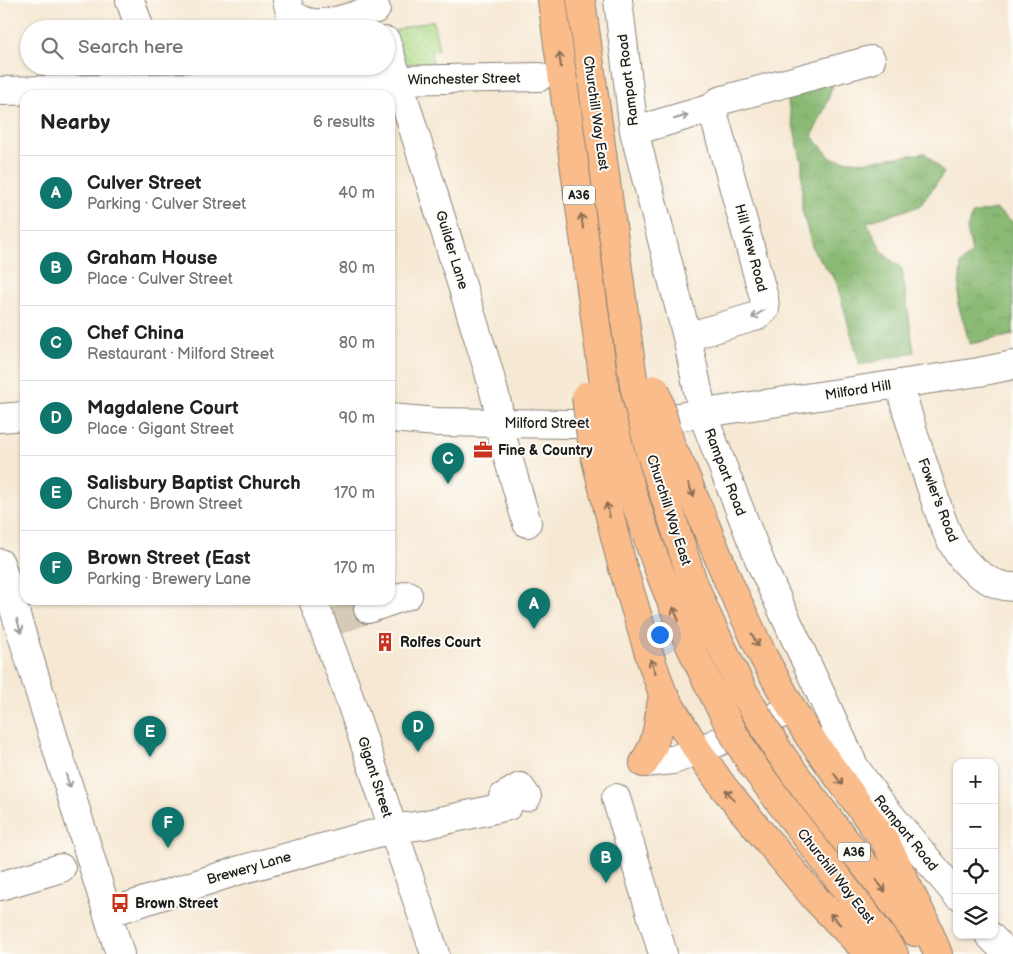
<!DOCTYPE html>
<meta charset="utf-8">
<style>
:root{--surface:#fff;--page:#f2f2f2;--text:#222;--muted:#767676;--line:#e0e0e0;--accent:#0f766e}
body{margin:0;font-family:"Balsamiq Sans",sans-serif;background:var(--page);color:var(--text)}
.controls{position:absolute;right:15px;bottom:15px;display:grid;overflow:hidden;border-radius:10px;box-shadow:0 1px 4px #0004}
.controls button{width:45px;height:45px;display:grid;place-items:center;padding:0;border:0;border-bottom:1px solid var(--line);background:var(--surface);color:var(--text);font:25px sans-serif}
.you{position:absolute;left:659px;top:634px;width:18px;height:18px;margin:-12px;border:4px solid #fff;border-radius:50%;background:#1a73e8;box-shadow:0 0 0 8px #1a73e833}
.badge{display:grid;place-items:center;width:32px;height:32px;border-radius:50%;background:var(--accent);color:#fff;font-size:16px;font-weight:700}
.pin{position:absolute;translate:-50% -41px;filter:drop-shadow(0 1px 2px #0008)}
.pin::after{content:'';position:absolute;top:26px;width:18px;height:15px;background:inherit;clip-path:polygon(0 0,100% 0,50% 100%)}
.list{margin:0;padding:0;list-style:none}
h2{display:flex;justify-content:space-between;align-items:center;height:65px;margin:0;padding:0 20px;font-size:21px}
h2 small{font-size:16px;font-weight:400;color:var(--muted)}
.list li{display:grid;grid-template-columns:32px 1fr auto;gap:15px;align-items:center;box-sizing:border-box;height:75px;padding:0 20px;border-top:1px solid var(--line)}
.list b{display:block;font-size:19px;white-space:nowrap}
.list p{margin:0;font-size:16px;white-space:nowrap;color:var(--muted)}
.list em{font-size:16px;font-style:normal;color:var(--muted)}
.icon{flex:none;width:28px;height:28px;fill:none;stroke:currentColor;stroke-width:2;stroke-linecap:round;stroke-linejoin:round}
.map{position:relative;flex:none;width:1013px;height:954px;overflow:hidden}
.search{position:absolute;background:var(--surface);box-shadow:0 1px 4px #0004;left:20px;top:20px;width:375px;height:55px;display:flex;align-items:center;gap:12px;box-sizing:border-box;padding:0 18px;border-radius:28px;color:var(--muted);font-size:19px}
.panel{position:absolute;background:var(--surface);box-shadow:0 1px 4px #0004;left:20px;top:90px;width:375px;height:515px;border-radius:15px}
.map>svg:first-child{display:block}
</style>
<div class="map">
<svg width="1013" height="954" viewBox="0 0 1013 954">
<defs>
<pattern id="forest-crowns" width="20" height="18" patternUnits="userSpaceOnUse" patternTransform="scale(1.25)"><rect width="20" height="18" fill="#8aba74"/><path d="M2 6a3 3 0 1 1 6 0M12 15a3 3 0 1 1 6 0" fill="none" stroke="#769f64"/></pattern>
<pattern id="park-dots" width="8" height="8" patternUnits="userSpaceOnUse" patternTransform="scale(1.25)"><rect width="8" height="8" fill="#adda87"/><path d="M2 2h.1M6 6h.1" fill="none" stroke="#94ba74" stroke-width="1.8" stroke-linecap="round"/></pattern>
</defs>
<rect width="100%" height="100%" fill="#fdfcf7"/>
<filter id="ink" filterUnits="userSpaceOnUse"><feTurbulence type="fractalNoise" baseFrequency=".02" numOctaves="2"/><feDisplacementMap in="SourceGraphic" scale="10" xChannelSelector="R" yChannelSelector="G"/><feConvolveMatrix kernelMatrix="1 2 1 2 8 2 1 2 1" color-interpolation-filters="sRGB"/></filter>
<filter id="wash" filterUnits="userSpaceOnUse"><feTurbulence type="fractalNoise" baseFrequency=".0096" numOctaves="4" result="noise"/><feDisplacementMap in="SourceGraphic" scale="20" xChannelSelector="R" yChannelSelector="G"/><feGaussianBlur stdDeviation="1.12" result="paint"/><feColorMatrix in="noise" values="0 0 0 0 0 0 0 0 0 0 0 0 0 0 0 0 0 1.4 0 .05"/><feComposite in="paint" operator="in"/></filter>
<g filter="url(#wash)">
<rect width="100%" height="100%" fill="#f6e8d3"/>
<path fill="url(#forest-crowns)" stroke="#536b48" d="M835,79L825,108L812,136L832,159L861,162L925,153L944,173L920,206L867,222L883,253L902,269L914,352L860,365L836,281L813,250L802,210V163L786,95Z
M995,209L1013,222V335L970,344L958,304L961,263L972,253L967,229L972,214Z"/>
<path fill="url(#park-dots)" stroke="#647b52" d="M433,20L439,50L431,51L433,63L403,64L394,31Z"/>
</g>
<g filter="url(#ink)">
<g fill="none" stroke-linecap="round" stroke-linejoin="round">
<path stroke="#d5c9b8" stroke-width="28" stroke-dasharray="28 14" stroke-linecap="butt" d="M336,621L368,609"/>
<g stroke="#898278" stroke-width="30">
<path id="minor" d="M130,0L140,29
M287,0L290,13C297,18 305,22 313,23C333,25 357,14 376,9
M618,0L634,131L687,337L703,415L724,470L761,564L854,766L877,799L957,895
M386,41L488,369L498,407V423L527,523
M0,91L240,86L398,80L539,77
M712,108L719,101L871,60
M634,131L712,108L764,298L765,309L757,316L687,337
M899,384C909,419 920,455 932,490C939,512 946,535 959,554C970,570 993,587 1013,587
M0,418L25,416
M390,418L437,422L572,424L678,417L979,372L1013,365
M0,563L120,954
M313,600L345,685L435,954
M368,609L408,595
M644,763L673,760L698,751L792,709
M616,798L663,954
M0,886L61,868
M108,913L240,870L392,829L423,825L508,806L503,797L520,787L527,797
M989,935L1008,954"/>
</g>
<g stroke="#898278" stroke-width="30">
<path id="highway" d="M552,0L605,391
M581,0L634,386
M671,446L682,468L729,583L763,656L792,709L808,735L886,843L924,920L938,954
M650,452L693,582L708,618L743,691
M595,456L622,565L650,657L663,694L657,731L653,746L644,763
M622,458C647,546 677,624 719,705
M663,694L698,751L724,788L815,898L869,954
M778,750C821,813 871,870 915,932
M751,763L778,800L866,915L894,954"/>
</g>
<use href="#minor" stroke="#fff" stroke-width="28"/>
<use href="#highway" stroke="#f9bc8a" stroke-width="28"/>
<g stroke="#898278" stroke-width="30" stroke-linecap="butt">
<path id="highway-bridge" d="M634,386L650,452
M655,389L671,446
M605,391L622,458
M586,396L590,430L595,456
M743,691L778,750
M719,705L736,738L751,763"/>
</g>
<use href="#highway-bridge" stroke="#f9bc8a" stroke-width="28"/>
</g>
<defs><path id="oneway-shaft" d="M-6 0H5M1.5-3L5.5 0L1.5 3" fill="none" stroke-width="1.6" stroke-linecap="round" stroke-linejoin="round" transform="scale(1.25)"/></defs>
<g stroke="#8a6c53">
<use href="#oneway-shaft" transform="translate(560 60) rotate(-98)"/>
<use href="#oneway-shaft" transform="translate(582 221) rotate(-98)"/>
<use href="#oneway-shaft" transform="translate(691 490) rotate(68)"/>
<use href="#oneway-shaft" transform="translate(608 510) rotate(-104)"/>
<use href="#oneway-shaft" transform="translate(676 614) rotate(-113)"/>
<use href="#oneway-shaft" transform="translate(755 640) rotate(63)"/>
<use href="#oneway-shaft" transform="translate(653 666) rotate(-110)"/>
<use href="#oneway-shaft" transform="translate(838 779) rotate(54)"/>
<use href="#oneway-shaft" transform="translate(730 795) rotate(-130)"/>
<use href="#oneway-shaft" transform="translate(881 886) rotate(52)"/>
<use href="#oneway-shaft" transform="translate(835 919) rotate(-133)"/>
</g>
<g stroke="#999">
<use href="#oneway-shaft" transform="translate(681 117) rotate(-17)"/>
<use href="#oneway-shaft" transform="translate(758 314) rotate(148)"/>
<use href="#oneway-shaft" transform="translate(19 626) rotate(73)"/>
<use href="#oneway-shaft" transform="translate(68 781) rotate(73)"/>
</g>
</g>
<defs>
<g id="office-bare" transform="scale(1.5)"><path d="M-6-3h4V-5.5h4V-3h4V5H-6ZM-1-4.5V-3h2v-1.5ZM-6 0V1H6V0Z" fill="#c8321e" stroke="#fdfcf7" stroke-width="2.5" paint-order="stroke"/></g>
<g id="building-bare" transform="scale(1.5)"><path d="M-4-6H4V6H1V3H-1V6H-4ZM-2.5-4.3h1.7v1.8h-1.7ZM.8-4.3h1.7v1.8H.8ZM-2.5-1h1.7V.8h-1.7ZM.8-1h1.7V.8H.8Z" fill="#c8321e" stroke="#fdfcf7" stroke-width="2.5" paint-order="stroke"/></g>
<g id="bus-bare" transform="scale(1.5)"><path d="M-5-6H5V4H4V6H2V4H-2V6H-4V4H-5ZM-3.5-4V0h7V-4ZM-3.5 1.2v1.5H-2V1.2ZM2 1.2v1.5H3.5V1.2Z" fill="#c8321e" stroke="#fdfcf7" stroke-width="2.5" paint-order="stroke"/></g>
</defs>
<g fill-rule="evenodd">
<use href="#office-bare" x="483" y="450"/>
<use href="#building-bare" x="385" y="642"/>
<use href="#bus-bare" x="120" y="903"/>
</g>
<g text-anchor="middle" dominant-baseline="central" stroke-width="4" stroke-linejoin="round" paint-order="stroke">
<g fill="#fdfcf7" stroke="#605f5e" stroke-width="1">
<rect x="563" y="185.5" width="32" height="19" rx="4"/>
<rect x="838" y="842.5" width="32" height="19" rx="4"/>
</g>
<g font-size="12" font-weight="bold" fill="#1c1c1c">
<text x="579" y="195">A36</text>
<text x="854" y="852">A36</text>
</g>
<g font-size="14" fill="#1c1c1c" stroke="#fdfcf7">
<text transform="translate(464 79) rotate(-1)">Winchester Street</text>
<text transform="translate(628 80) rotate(-97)">Rampart Road</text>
<text transform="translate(596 113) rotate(82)">Churchill Way East</text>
<text transform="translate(751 248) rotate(75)">Hill View Road</text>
<text transform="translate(452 250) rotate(73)">Guilder Lane</text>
<text transform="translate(858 390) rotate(-9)">Milford Hill</text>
<text x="547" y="423">Milford Street</text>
<text transform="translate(725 472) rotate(69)">Rampart Road</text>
<text transform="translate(938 500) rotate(69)">Fowler's Road</text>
<text transform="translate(669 510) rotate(72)">Churchill Way East</text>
<text transform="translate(375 777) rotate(72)">Gigant Street</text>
<text transform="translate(906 833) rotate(51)">Rampart Road</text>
<text transform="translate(249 868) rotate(-16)">Brewery Lane</text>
<text transform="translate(836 876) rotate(52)">Churchill Way East</text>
</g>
<g font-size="14" font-weight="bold" fill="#1c1c1c" stroke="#fdfcf7" text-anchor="start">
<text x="498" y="450">Fine &amp; Country</text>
<text x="400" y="642">Rolfes Court</text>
<text x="135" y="903">Brown Street</text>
</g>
</g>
</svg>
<div class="controls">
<button>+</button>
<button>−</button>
<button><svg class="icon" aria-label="locate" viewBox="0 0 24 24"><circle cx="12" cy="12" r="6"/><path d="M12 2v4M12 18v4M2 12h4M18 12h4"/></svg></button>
<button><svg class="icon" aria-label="layers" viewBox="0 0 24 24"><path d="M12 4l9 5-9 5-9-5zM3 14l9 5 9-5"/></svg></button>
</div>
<div class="you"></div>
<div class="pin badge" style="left:534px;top:629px">A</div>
<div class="pin badge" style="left:606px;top:883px">B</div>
<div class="pin badge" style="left:448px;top:484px">C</div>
<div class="pin badge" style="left:418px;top:752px">D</div>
<div class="pin badge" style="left:150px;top:757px">E</div>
<div class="pin badge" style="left:168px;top:848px">F</div>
<div class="search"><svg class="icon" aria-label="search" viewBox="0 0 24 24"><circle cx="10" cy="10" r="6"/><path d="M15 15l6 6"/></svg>Search here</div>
<section class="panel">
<h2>Nearby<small>6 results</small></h2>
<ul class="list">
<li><span class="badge">A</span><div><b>Culver Street</b><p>Parking · Culver Street</p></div><em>40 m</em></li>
<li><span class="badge">B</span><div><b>Graham House</b><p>Place · Culver Street</p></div><em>80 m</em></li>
<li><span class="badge">C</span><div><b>Chef China</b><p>Restaurant · Milford Street</p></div><em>80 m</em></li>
<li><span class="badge">D</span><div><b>Magdalene Court</b><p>Place · Gigant Street</p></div><em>90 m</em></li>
<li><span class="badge">E</span><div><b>Salisbury Baptist Church</b><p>Church · Brown Street</p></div><em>170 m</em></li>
<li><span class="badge">F</span><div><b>Brown Street (East</b><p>Parking · Brewery Lane</p></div><em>170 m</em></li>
</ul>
</section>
</div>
